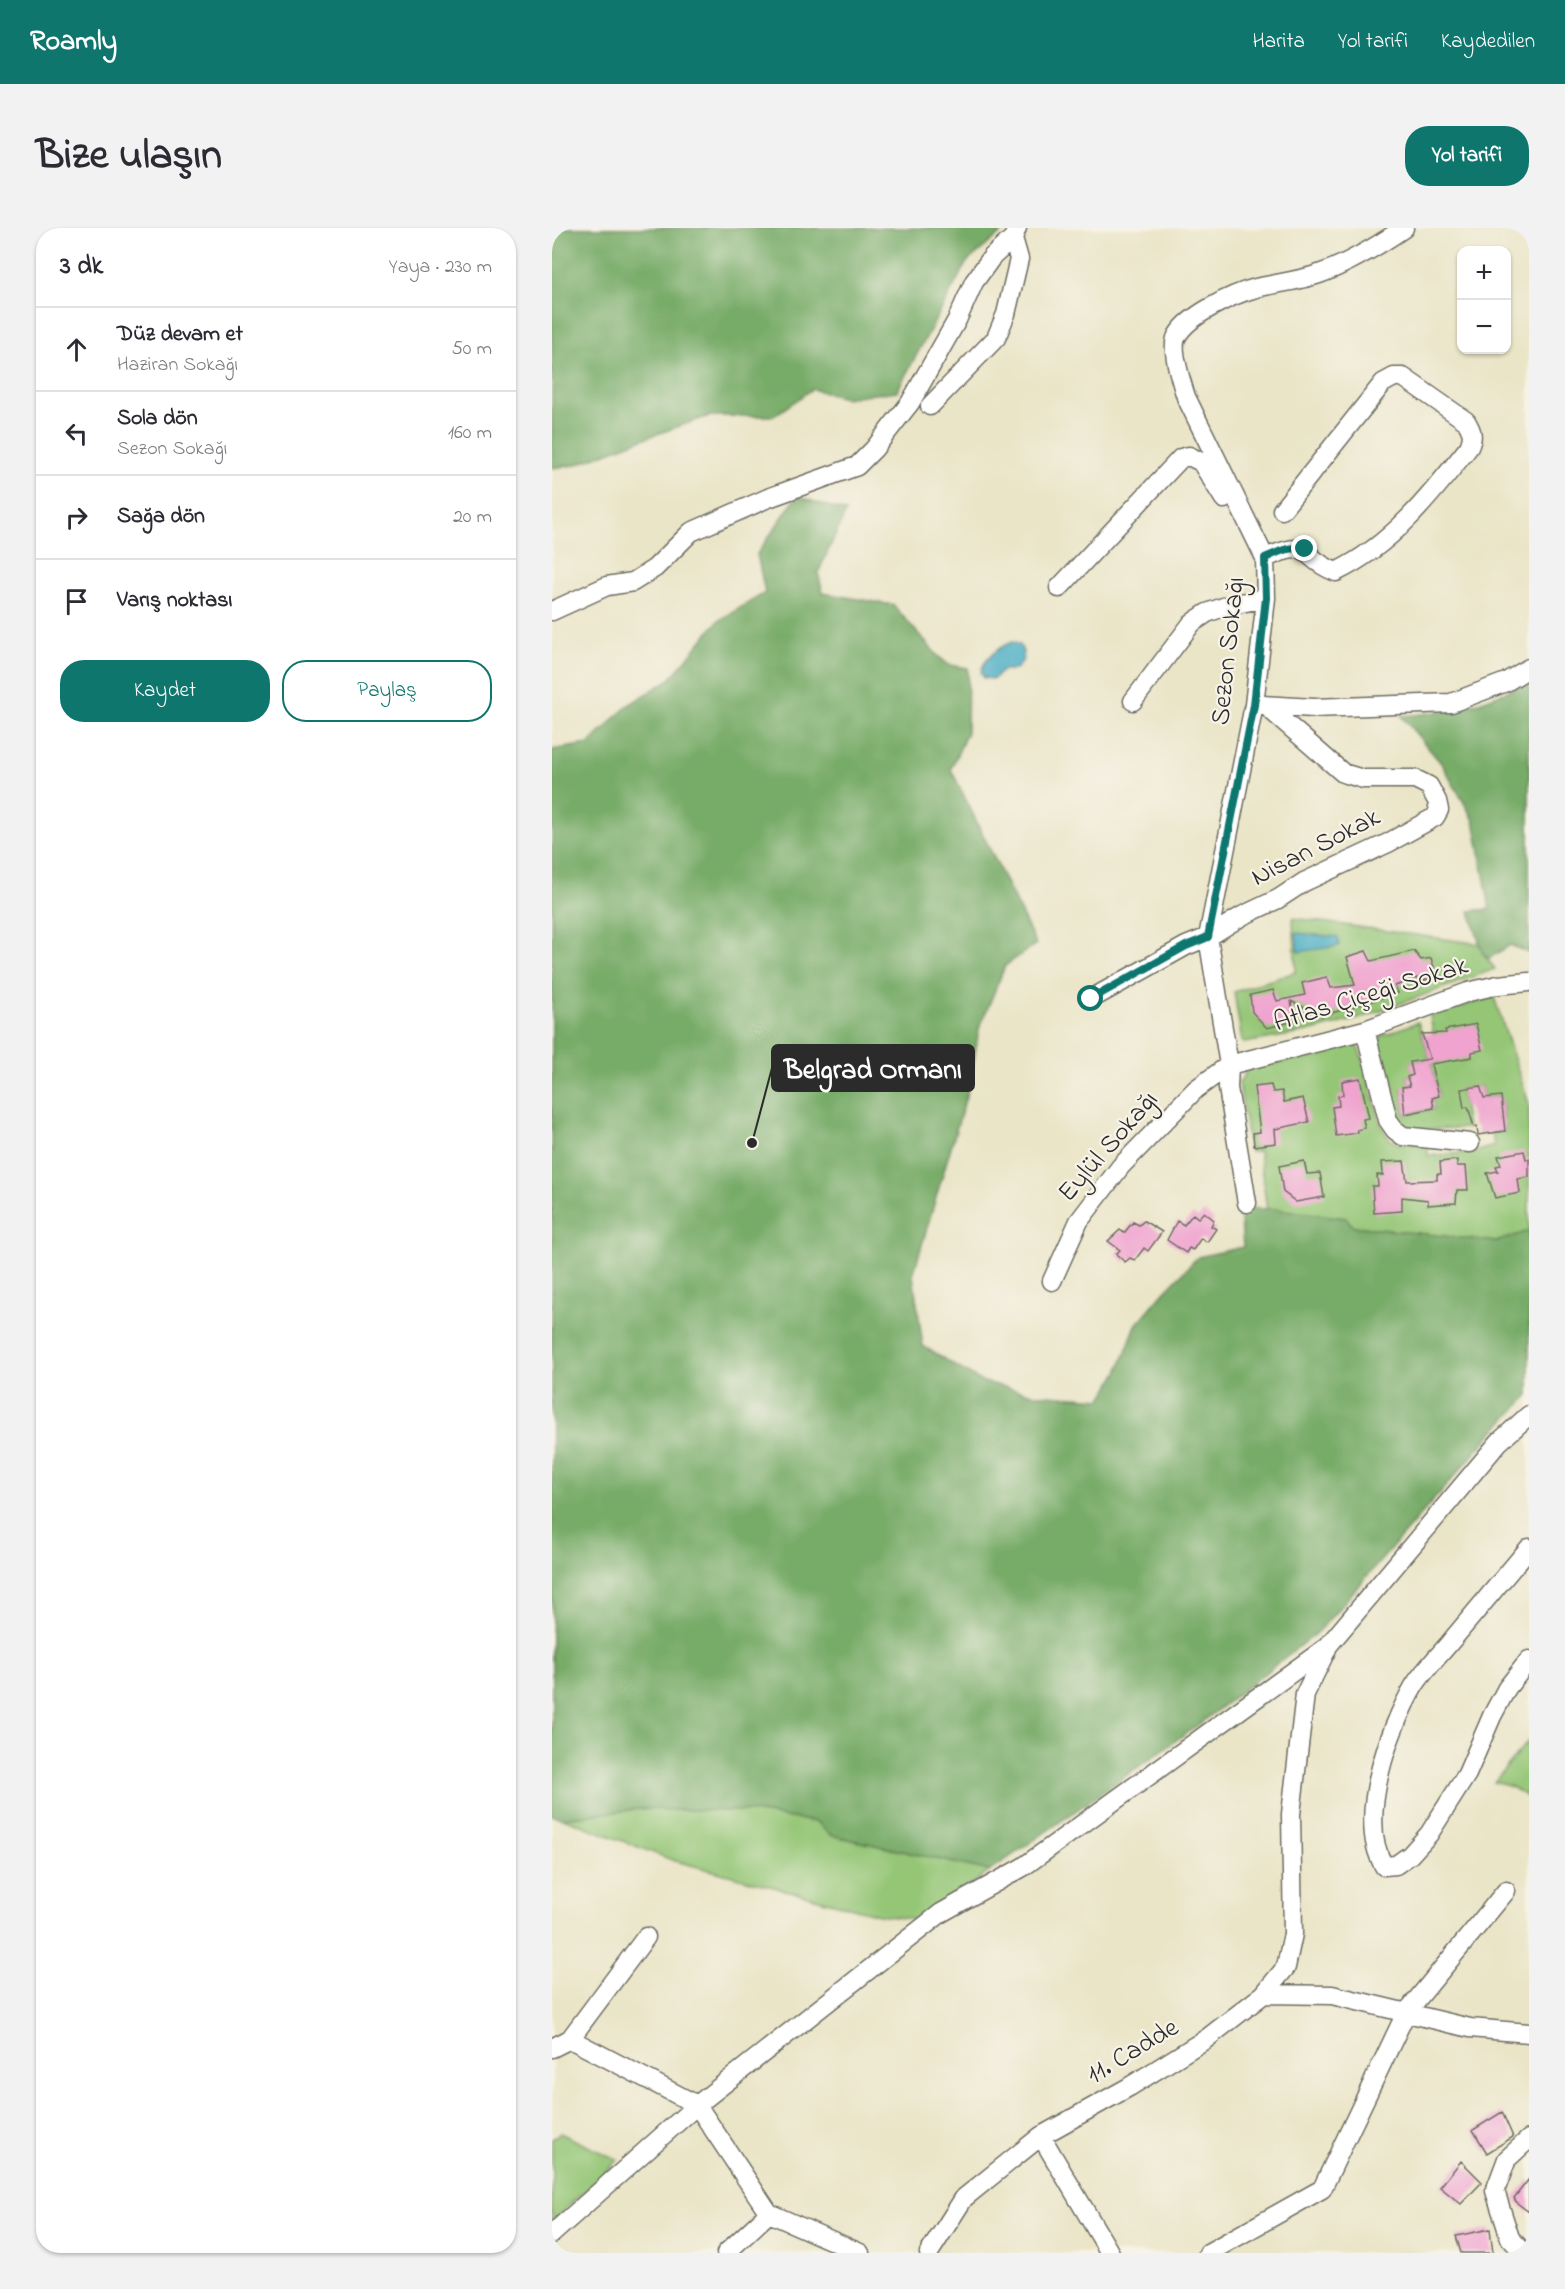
<!DOCTYPE html>
<html lang="tr">
<meta charset="utf-8">
<style>
:root{--surface:#fff;--page:#f2f2f3;--text:#2b2b33;--muted:#7c7c81;--line:#e1e1e2;--accent:#0f766e}
body{margin:0;font-family:"Indie Flower",sans-serif;background:var(--page);color:var(--text)}
.controls{position:absolute;right:18px;top:18px;display:grid;overflow:hidden;border-radius:12px;box-shadow:0 2px 4px #0004}
.controls button{width:54px;height:54px;display:grid;place-items:center;padding:0;border:0;border-bottom:2px solid var(--line);background:var(--surface);color:var(--text);font:30px sans-serif}
.stop{position:absolute;width:18px;height:18px;margin:-14px;border:4px solid #0f766e;border-radius:50%;background:#fff}
.stop.end{background:#0f766e;border-color:#fff;box-shadow:0 2px 6px #0008}
.list{margin:0;padding:0;list-style:none}
h2{display:flex;justify-content:space-between;align-items:center;height:78px;margin:0;padding:0 24px;font-size:26px}
h2 small{font-size:20px;font-weight:400;color:var(--muted)}
.list li{display:grid;grid-template-columns:39px 1fr auto;gap:18px;align-items:center;box-sizing:border-box;height:84px;padding:0 24px;border-top:2px solid var(--line)}
.list b{display:block;font-size:22px;white-space:nowrap}
.list p{margin:0;font-size:20px;white-space:nowrap;color:var(--muted)}
.list em{font-size:20px;font-style:normal;color:var(--muted)}
.actions{display:flex;gap:12px;padding:18px 24px}
.actions a{flex:1;padding:14px 0;border:2px solid var(--accent);border-radius:24px;text-align:center;font-size:21px;color:var(--accent)}
.actions .main{background:var(--accent);color:#fff}
.icon{flex:none;width:33px;height:33px;fill:none;stroke:currentColor;stroke-width:2;stroke-linecap:round;stroke-linejoin:round}
.map{position:relative;flex:none;width:977px;height:2025px;overflow:hidden;border-radius:24px}
header{display:flex;align-items:center;gap:36px;box-sizing:border-box;height:84px;padding:0 30px;background:var(--accent);color:#fff}
header strong{font-size:28px}
nav{display:flex;gap:33px;margin-inline-start:auto;font-size:21px}
.intro{display:flex;align-items:center;justify-content:space-between;box-sizing:border-box;height:144px;padding:0 36px}
h1{margin:0;font-size:42px}
.button{padding:15px 27px;border-radius:24px;background:var(--accent);color:#fff;font-size:21px;font-weight:700}
main{display:flex;gap:36px;padding:0 36px}
aside{flex:1;background:var(--surface);border-radius:24px;box-shadow:0 2px 4px #0004}
.map>svg:first-child{display:block}
</style>
<header>
<strong>Roamly</strong>
<nav><a>Harita</a><a>Yol tarifi</a><a>Kaydedilen</a></nav>
</header>
<div class="intro"><h1>Bize ulaşın</h1><a class="button">Yol tarifi</a></div>
<main>
<aside>
<h2>3 dk<small>Yaya · 230 m</small></h2>
<ul class="list">
<li><svg class="icon" aria-label="ahead" viewBox="0 0 24 24"><path d="M12 20V5M6 11l6-6 6 6"/></svg><div><b>Düz devam et</b><p>Haziran Sokağı</p></div><em>50 m</em></li>
<li><svg class="icon" aria-label="left" viewBox="0 0 24 24"><path d="M17 20v-9H6M10 6l-5 5 5 5"/></svg><div><b>Sola dön</b><p>Sezon Sokağı</p></div><em>160 m</em></li>
<li><svg class="icon" aria-label="right" viewBox="0 0 24 24"><path d="M7 20v-9h11M14 6l5 5-5 5"/></svg><div><b>Sağa dön</b></div><em>20 m</em></li>
<li><svg class="icon" aria-label="arrive" viewBox="0 0 24 24"><path d="M6 21V4h12l-3 4 3 4H6"/></svg><div><b>Varış noktası</b></div></li>
</ul>
<div class="actions"><a class="main">Kaydet</a><a>Paylaş</a></div>
</aside>
<div class="map">
<svg width="977" height="2025" viewBox="0 0 977 2025">
<rect width="100%" height="100%" fill="#f7f3e8"/>
<filter id="ink" filterUnits="userSpaceOnUse"><feTurbulence type="fractalNoise" baseFrequency=".0167" numOctaves="2"/><feDisplacementMap in="SourceGraphic" scale="12" xChannelSelector="R" yChannelSelector="G"/><feConvolveMatrix kernelMatrix="1 2 1 2 8 2 1 2 1" color-interpolation-filters="sRGB"/></filter>
<filter id="wash" filterUnits="userSpaceOnUse"><feTurbulence type="fractalNoise" baseFrequency=".008" numOctaves="4" result="noise"/><feDisplacementMap in="SourceGraphic" scale="24" xChannelSelector="R" yChannelSelector="G"/><feGaussianBlur stdDeviation="1.35" result="paint"/><feColorMatrix in="noise" values="0 0 0 0 0 0 0 0 0 0 0 0 0 0 0 0 0 1.4 0 .05"/><feComposite in="paint" operator="in"/></filter>
<g filter="url(#wash)">
<rect width="100%" height="100%" fill="#eae5c7"/>
<path fill="#94c676" stroke="#607850" stroke-width="1.5" d="M741,690L928,716L930,724L943,741L809,790L755,804L692,815L690,813L682,764L744,744Z
M942,769L977,876V1003L944,1014L801,998L793,990L715,982L707,923L698,924L687,855L696,841L754,829L794,817H804C819,839 823,897 838,911C846,918 866,916 876,917V928L922,924L942,918L940,905L953,903L949,868L932,870L928,858L909,861L915,900L867,901L852,898L842,888L826,823L829,808L866,794L878,831L859,834L861,847L855,849L858,858L850,860L853,886L882,881L880,870L887,868L879,836L887,835L878,788Z
M977,1512V1570L960,1559L942,1554Z
M87,1581L195,1583L265,1594L279,1607L438,1643L363,1696L358,1691L327,1687L120,1632L11,1590Z
M8,1905L66,1932L0,1993V1910Z"/>
<path fill="#77ab67" stroke="#516b49" stroke-width="1.5" d="M0,0H455L415,34L345,163L293,170L260,161L222,188H157L85,213L23,237L0,240Z
M245,268L294,284L266,345L271,365L341,377L386,428L397,437L416,440L415,504L399,541L484,716L453,738L427,801L418,855L361,1047L371,1118L428,1153L482,1166L550,1171L566,1144L584,1097L612,1064L646,1029L691,1019L688,980L724,981L794,990L801,998L944,1014L977,1003V1167L942,1203L768,1402L649,1495L438,1643L279,1607L265,1594L195,1583L87,1581L11,1590L0,1588V522L37,516L75,478L118,451L166,393L213,365L205,326Z
M977,453V725L958,717L936,731L930,724L918,683L938,681L922,592L889,535L849,488C900,484 931,476 977,453Z"/>
<path fill="#44acc3" stroke="#386c77" stroke-width="1.5" d="M460,414L468,417C474,428 472,433 463,442H451L442,451L432,450L429,445C430,432 448,418 460,414Z
M744,705L786,709L787,718L746,724Z"/>
<g id="blocks">
<path fill="#f0a3cf" d="M814,723L819,733L862,723L869,732L879,730L884,745L877,746L879,750L867,754L865,750L843,758L846,765L770,788L739,773L743,793L715,800L700,784L698,767L721,762L725,773L753,767L750,755L775,749L779,760L803,757L795,729Z
M924,796L930,822L920,824V829L879,836L887,868L880,870L882,880L853,886L850,859L858,858L855,849L861,847L858,834L878,831L870,806L894,805L893,802Z
M808,850L817,890L811,891L813,900L805,902L806,905L784,908L780,879L787,878L786,868L791,867L790,853Z
M719,857L721,864L730,863L732,874L751,870L757,894L723,901L724,915L702,918L701,905L708,904L702,859Z
M928,858L932,870L949,868L953,903L926,907L925,898L922,899L916,879L912,880L909,861Z
M972,923L974,931H977V949L966,951L968,965L943,970L935,945L946,943L944,938L949,937L946,928Z
M905,932V938H914L916,962H905L904,975L876,977V972L850,969V983L822,985L820,958H826L825,947H831L830,934L852,933L855,953L885,952V946H889L888,934Z
M752,933L755,946L768,945L772,969L744,974L731,964L727,938Z
M652,984L662,992L659,998L664,1001L655,1014L649,1010L641,1022L637,1020L634,1025L615,1012L625,993L632,997L641,986L646,990Z
M592,993L610,1004L596,1023L592,1020L583,1032L578,1030L573,1034L564,1026L568,1022L556,1013L568,1002L572,1005L581,994L587,997Z
M950,1884L961,1909L935,1925L921,1902Z
M909,1933L930,1954L909,1976L888,1959Z
M977,1951V1984L965,1975L962,1970Z
M938,2001L941,2025H909L904,2008Z"/>
</g>
</g>
<g filter="url(#ink)">
<use href="#blocks" fill-opacity="0" stroke="#6e6c62" stroke-width="1.5"/>
<g fill="none" stroke-linecap="round" stroke-linejoin="round">
<g stroke="#6e6c62" stroke-width="21">
<path id="minor" d="M378,178L444,110L454,86L467,31L461,10
M713,330C763,309 745,329 784,344C840,317 879,267 917,219C922,208 920,203 914,193L851,149H842L831,155L730,282
M507,360L629,230L637,228L649,234L672,271
M0,383L55,358L81,354L103,340L139,304L216,270L305,238L322,221L358,175L405,92L422,54L440,29L461,10L465,0
M581,473L640,395L655,385L674,378L714,370
M710,477L762,480L899,475L954,454L977,440
M539,771L634,718L656,709L690,688L726,671L752,654L836,615L883,589L887,582L885,573L877,558L863,551H811L791,545L713,477
M813,802L836,892L843,902L851,908L918,915
M695,975L676,860L677,837L656,709L702,477L714,370L713,330L634,169C630,156 619,123 624,110C634,88 681,66 704,60C725,55 747,53 767,46C796,36 827,17 852,0
M500,1053L527,993L569,938L644,861L677,837L813,802L916,764L946,757L977,754
M977,1320C951,1351 926,1381 900,1412C888,1427 872,1442 862,1458C837,1501 804,1592 832,1638L844,1637L858,1627L877,1606L915,1546L940,1488L955,1460L977,1432
M712,1766L734,1739L741,1706L739,1586L753,1466L775,1421
M18,1811L145,1877L217,1985L308,2025
M0,1820L18,1811L94,1709
M489,1908L558,2025
M0,2006L145,1877L389,1685L471,1639L775,1419L947,1214L977,1187
M174,2025L217,1985
M377,2025L412,1970L489,1908L577,1859L654,1811L712,1766L780,1767L918,1800L977,1805
M656,2025L770,1961L854,1785L954,1663
M972,2025L958,2010L943,1963L955,1931L977,1911"/>
</g>
<use href="#minor" stroke="#fff" stroke-width="18"/>
</g>
</g>
<g fill="none" stroke-linecap="round" stroke-linejoin="round" filter="url(#ink)">
<path stroke="#0f766e" stroke-width="8" d="M539,771L634,718L656,709L702,477L714,370L713,330C727,324 737,318 753,321"/>
</g>
<g text-anchor="middle" dominant-baseline="central" stroke-width="4.5" stroke-linejoin="round" paint-order="stroke">
<g font-size="27" fill="#2b2b2b" stroke="#f7f3e8">
<text transform="translate(677 423) rotate(-84)">Sezon Sokağı</text>
<text transform="translate(764 620) rotate(-27)">Nisan Sokak</text>
<text transform="translate(819 767) rotate(-17)">Atlas Çiçeği Sokak</text>
<text transform="translate(557 919) rotate(-49)">Eylül Sokağı</text>
<text transform="translate(581 1824) rotate(-31)">11. Cadde</text>
</g>
</g>
<path fill="none" stroke="#2b2b2b" stroke-width="2" d="M200 915L220 840"/>
<circle fill="#2b2b2b" stroke="#f7f3e8" stroke-width="2" cx="200" cy="915" r="6"/>
<rect fill="#2b2b2b" stroke="#2b2b2b" stroke-width="2" x="220" y="817" width="202" height="46" rx="6"/>
<g font-size="28" text-anchor="middle" font-weight="bold" fill="#fff">
<text x="321" y="850">Belgrad Ormanı</text>
</g>
</svg>
<div class="controls">
<button>+</button>
<button>−</button>
</div>
<div class="stop" style="left:539px;top:771px"></div>
<div class="stop end" style="left:753px;top:321px"></div>
</div>
</main>
